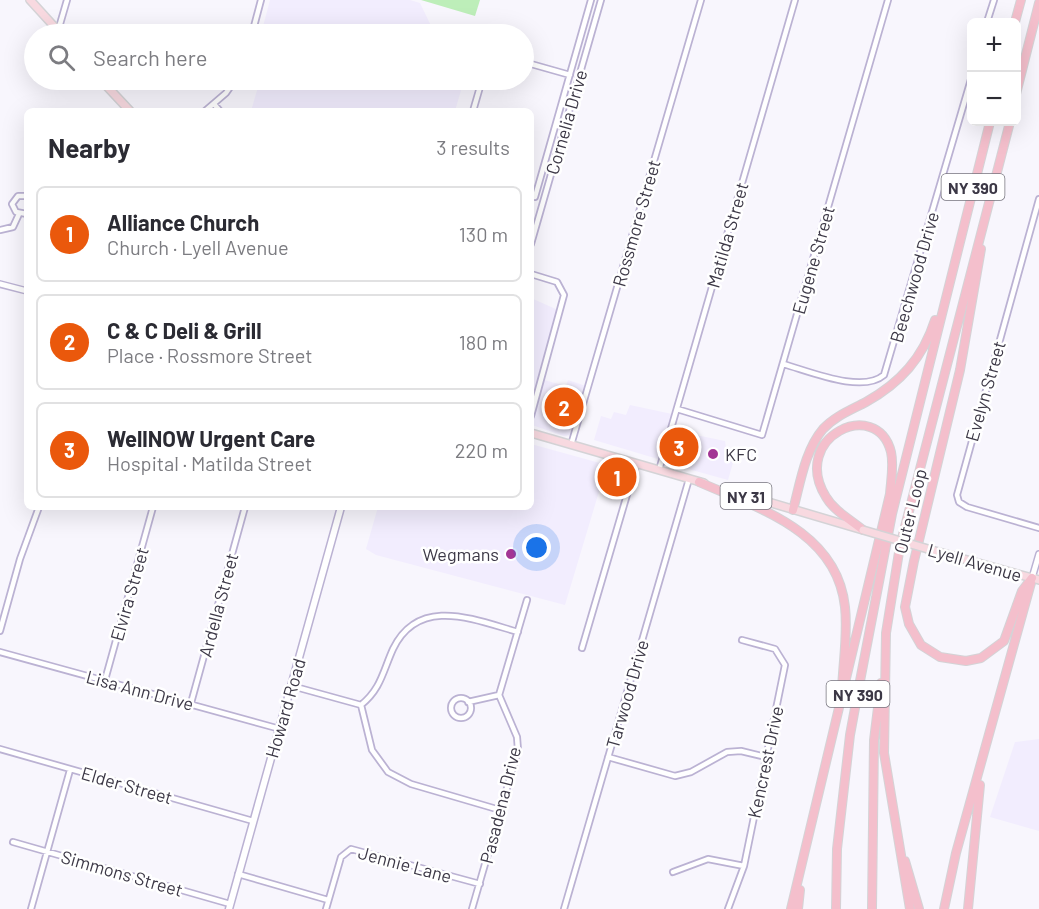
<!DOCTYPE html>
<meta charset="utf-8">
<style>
:root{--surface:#fff;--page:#f2f2f3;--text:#2b2b33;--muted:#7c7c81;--line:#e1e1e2;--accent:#ea580c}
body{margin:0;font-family:Barlow,sans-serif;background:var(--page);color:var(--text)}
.controls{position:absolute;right:18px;top:18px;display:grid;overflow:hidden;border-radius:9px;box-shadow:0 6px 24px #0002}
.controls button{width:54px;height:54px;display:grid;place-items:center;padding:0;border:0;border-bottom:2px solid var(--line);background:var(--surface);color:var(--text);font:30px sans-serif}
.you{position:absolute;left:537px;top:548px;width:21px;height:21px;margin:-15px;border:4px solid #fff;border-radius:50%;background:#1a73e8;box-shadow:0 0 0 9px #1a73e833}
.badge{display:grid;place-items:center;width:39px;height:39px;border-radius:50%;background:var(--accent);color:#fff;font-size:20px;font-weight:700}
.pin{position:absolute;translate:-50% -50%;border:3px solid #fff;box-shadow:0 2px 6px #0006}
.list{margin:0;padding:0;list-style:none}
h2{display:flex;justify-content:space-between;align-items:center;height:78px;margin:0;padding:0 24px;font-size:26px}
h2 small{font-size:20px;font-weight:400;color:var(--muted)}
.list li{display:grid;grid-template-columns:39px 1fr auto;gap:18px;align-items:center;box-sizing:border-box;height:96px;margin:0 12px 12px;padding:0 12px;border:2px solid var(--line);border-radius:9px}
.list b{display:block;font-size:22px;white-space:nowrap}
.list p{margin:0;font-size:20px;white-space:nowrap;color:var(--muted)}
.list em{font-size:20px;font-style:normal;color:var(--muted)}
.icon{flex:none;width:33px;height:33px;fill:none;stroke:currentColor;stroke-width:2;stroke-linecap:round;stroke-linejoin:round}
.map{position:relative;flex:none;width:1039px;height:909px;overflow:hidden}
.search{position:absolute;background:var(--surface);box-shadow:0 6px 24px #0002;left:24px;top:24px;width:510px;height:66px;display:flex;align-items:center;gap:15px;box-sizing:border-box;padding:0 21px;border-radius:33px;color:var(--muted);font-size:22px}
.panel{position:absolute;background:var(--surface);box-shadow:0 6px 24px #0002;left:24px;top:108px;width:510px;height:402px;border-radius:9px}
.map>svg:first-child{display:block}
</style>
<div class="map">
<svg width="1039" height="909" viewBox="0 0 1039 909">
<rect width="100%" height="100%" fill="#f8f6fd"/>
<path fill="#f2edfe" d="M270,0H410L420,3L435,34H261Z
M260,80H464L455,111H251Z
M531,298L558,310L531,403Z
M544,380L566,386L568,380L586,386L570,435L564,436L532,425Z
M630,405L672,414L658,459L594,440L601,416L611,419L614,412L626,415Z
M691,434L725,441L726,448L736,452L728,480L681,467Z
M531,444L607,465L565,605L376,555L366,549L378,507H531Z
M1039,739V831L990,817L1015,742Z"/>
<path fill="#bdeeb9" d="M421,0H480L475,16Z"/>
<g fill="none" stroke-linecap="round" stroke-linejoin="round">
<g stroke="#bbb2d3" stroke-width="8">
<path id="minor" d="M987,22L994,0
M58,31L67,0
M252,34L261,0
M524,62L570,75
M214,104L220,111
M205,111L226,93L235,80
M473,111L482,80
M27,196H18L12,204L16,212L27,214
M535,197L591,0
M1039,199L957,495L959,502L967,507L1039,528
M0,230L13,227L19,214
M531,244L601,0
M531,274L557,282L564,295L531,416
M783,364C809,371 862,394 884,375L972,76
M677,409L762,435L888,0
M571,445L701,0
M659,470L795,0
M0,631L20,559L39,507
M582,648L636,464
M0,652L280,729
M105,680L153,507
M292,686L361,705L372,750L388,772L411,784L500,810
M451 708a10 10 0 1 1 20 0a10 10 0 1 1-20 0Z
M468,702L499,695
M191,703L245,507
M361,705C381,689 383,671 393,649C419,595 475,620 518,632
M0,749L253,821
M608,757L675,776L691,772L727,752L741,751L766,757
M13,842L230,904
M673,872L708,859L744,866
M238,874L328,900
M31,909L70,770
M326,909L341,857L351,849L480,884
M472,909L518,750L517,737L499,695L527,600
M564,909L689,479
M728,909L744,866L785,665L775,649L742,640"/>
</g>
<g stroke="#bbb2d3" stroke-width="8">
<path id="tertiary" d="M0,284L27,291
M1032,578L1039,554"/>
</g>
<g stroke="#bbb2d3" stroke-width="9">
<path id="secondary" d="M229,909L341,507"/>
</g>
<g stroke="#d4d3d6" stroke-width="10">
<path id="primary" d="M30,0L61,34
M101,80L130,111
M531,433L704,483
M724,489L863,530
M928,549L1039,580"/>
</g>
<g stroke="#d4d3d6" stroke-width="10">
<path id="motorway" d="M1015,22L1021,0
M1016,94L1039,3
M981,249L960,370L914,561L905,607L909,624L921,645L940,657L966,661L981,658L1004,641L1022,591L1032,578
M699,482C758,508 837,531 845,607C848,634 843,662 842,690
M793,510C800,484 805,450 823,429C835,416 851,410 866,402C900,383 923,358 935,320
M905,861L919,909
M791,909L890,494C891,480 894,465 891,452C877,396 789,437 826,497C834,511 851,520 863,530
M798,909L800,890
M836,909L837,849L850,735L860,681L892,514L990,122
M872,909L874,740L881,683
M910,909L884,753L886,633L900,546L1010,122
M944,909L956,853L1031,583
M968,909L980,785"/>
</g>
<use href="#minor" stroke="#fff" stroke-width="4.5"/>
<use href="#tertiary" stroke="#fff" stroke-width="5"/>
<use href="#secondary" stroke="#fff" stroke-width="6"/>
<use href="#primary" stroke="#f8d9e0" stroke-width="7"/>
<use href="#motorway" stroke="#f4bfcc" stroke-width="8"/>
<g stroke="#d4d3d6" stroke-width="10" stroke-linecap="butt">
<path id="primary-bridge" d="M863,530L928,549"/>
</g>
<use href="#primary-bridge" stroke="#f8d9e0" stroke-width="7"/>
</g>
<g fill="#a33594" stroke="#fff" stroke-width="2">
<circle cx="713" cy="454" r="6"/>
<circle cx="511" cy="554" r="6"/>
</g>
<g text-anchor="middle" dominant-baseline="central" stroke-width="5" stroke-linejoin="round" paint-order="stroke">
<g fill="#fff" stroke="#76747e" stroke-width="1.5">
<rect x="941.5" y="174" width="63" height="26" rx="4.5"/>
<rect x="720.5" y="483" width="51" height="26" rx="4.5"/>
<rect x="826.5" y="681" width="63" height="26" rx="4.5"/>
</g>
<g font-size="16" font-weight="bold" fill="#3c3846">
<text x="973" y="187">NY 390</text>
<text x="746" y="496">NY 31</text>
<text x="858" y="694">NY 390</text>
</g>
<g font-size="18" fill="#3c3846" stroke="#fff">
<text transform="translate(566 122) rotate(-74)">Cornelia Drive</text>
<text transform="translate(636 223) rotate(-74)">Rossmore Street</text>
<text transform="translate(727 235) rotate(-74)">Matilda Street</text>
<text transform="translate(813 260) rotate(-74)">Eugene Street</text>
<text transform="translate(914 277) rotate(-74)">Beechwood Drive</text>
<text transform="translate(985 391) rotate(-74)">Evelyn Street</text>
<text transform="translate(910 511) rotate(-76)">Outer Loop</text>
<text transform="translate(975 562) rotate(16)">Lyell Avenue</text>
<text transform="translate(129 594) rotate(-74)">Elvira Street</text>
<text transform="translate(218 605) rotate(-75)">Ardella Street</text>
<text transform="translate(140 690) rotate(15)">Lisa Ann Drive</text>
<text transform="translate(627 694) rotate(-74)">Tarwood Drive</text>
<text transform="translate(285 708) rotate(-74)">Howard Road</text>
<text transform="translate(765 762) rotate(-78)">Kencrest Drive</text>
<text transform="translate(127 785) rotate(16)">Elder Street</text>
<text transform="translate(500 805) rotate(-76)">Pasadena Drive</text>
<text transform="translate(405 864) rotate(15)">Jennie Lane</text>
<text transform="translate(122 873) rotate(16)">Simmons Street</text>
</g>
<g font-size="18" fill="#3c3846" stroke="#fff" text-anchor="start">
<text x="725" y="454">KFC</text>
<text x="499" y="554" text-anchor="end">Wegmans</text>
</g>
</g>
</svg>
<div class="controls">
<button>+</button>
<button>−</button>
</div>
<div class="you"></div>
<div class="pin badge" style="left:617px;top:477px">1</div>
<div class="pin badge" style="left:564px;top:407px">2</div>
<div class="pin badge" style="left:679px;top:447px">3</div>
<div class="search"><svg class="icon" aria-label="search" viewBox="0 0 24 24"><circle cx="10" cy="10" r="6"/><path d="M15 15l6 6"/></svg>Search here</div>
<section class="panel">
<h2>Nearby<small>3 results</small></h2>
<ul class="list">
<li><span class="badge">1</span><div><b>Alliance Church</b><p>Church · Lyell Avenue</p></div><em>130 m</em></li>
<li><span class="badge">2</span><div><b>C &amp; C Deli &amp; Grill</b><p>Place · Rossmore Street</p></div><em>180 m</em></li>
<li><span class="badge">3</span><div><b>WellNOW Urgent Care</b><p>Hospital · Matilda Street</p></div><em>220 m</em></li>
</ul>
</section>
</div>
